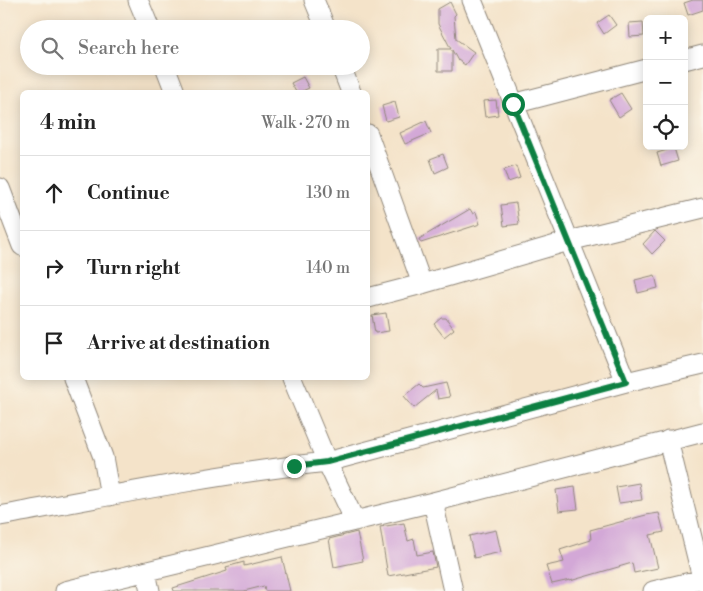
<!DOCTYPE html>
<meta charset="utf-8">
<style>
:root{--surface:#fff;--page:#f2f2f2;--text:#222;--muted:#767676;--line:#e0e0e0}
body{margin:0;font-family:"Libre Bodoni",serif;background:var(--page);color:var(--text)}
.controls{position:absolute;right:15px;top:15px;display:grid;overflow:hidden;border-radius:8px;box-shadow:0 2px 12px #0003}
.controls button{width:45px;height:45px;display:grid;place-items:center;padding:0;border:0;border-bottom:1px solid var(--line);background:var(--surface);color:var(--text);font:25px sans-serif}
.stop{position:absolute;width:15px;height:15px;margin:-11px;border:4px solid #0b8043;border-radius:50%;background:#fff}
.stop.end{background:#0b8043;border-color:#fff;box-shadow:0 1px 5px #0008}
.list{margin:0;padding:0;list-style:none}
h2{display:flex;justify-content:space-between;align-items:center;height:65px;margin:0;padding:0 20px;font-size:21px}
h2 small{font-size:16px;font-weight:400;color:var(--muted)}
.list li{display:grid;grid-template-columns:32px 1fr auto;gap:15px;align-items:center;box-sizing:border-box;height:75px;padding:0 20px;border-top:1px solid var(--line)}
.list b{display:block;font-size:19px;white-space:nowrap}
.list em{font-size:16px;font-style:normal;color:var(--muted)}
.icon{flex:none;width:28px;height:28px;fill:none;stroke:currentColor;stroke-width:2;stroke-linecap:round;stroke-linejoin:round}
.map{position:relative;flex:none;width:703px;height:591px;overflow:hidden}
.search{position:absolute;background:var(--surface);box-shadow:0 2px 12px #0003;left:20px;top:20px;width:350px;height:55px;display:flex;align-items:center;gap:12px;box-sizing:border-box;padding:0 18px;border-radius:28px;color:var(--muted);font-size:19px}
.panel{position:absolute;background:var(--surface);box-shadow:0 2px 12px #0003;left:20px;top:90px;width:350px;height:290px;border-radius:8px}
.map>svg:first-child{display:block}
</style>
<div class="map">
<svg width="703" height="591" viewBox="0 0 703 591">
<rect width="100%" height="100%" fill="#fbf7ec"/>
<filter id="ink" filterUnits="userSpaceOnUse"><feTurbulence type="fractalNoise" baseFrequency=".02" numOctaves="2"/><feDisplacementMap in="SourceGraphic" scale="10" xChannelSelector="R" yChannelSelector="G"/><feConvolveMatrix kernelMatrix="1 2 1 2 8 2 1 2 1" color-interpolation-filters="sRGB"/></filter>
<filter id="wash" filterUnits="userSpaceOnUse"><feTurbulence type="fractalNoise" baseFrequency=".0096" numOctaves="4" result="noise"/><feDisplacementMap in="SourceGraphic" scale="20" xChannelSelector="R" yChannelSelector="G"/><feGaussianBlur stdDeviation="1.12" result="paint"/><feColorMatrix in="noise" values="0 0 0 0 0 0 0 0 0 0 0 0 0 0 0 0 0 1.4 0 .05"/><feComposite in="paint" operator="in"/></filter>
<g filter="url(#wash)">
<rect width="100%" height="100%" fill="#f4e3c9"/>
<g id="blocks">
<path fill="#d3a8d7" d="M693,0H703V10L688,15L684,3Z
M450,2L456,14L454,16L456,39L474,52L465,65L458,60V61L452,50V71H438V49H451L438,24V9Z
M609,15L616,25L604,34L597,23Z
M643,22L644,36L630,37L629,23Z
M303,77L309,88L300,92H296L291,83Z
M621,93L631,109L619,117L609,100Z
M496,100L498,115L485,117L483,101Z
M395,102L399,117L386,121L382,106Z
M426,121L431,133L405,144L400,133Z
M674,148L678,161L661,166L657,153Z
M443,154L448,167L435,173L430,159Z
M516,166L520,178L508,182L504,170Z
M516,203L519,224L504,226L501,205Z
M470,209L473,214L476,212L480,224L421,243L419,239Z
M655,231L665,241L652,254L643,244Z
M655,275L658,288L638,293L635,280Z
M386,313L389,331L375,333L372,315Z
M441,318H446L454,329L444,337L434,324Z
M446,383L450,397L438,399L436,390L414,408L404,396L419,384L423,388Z
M639,483L642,500L619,503L616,487Z
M575,487L578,509L559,511L556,490Z
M659,513L664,532L650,535L658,568L634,573L632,563L570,581V580L552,584L546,566L564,562L560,550L591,540L590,530L646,515Z
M404,523L408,541L414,539L417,555L433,552L436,567L388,576L380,527Z
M496,530L501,552L474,558L469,536Z
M357,532L363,561L334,567L329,539Z
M282,557L290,591H265L264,586L244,591H174L173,588L227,571L226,567L244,562V566Z"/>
</g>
</g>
<g filter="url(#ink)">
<use href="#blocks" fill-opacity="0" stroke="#90877a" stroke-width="1"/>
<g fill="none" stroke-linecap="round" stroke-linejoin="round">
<g stroke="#90877a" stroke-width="21">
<path id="minor" d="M138,0L150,29
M314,0L326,29
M472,0L626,382
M684,60L703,55
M165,66L175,92
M341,66L351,92
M513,104L647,69
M368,134L422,284
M0,188L22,246
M368,298L422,284L569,241L703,208
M73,378L103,457L110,496
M292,378L327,462L626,382L703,364
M668,440L703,582
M433,502L453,591
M0,516C108,496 217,474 327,462L355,521
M146,572L150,591
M65,591L433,502L703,432
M653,591L703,579"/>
</g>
<use href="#minor" stroke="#fff" stroke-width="19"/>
</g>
</g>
<g fill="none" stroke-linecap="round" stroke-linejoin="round" filter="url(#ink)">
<path stroke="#0b8043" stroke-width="6" d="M294,466L327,462L626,382L513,104"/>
</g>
</svg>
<div class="controls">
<button>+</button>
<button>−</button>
<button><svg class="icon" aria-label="locate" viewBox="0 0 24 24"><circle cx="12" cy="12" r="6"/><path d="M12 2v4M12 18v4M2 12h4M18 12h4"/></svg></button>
</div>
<div class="stop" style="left:513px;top:104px"></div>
<div class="stop end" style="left:294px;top:466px"></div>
<div class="search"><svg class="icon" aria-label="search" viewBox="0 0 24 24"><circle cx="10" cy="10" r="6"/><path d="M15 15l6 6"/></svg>Search here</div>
<section class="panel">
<h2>4 min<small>Walk · 270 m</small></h2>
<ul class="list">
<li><svg class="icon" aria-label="ahead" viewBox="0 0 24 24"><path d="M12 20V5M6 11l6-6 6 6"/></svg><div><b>Continue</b></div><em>130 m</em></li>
<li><svg class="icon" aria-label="right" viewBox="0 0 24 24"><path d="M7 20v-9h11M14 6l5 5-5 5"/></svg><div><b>Turn right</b></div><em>140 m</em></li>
<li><svg class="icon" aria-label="arrive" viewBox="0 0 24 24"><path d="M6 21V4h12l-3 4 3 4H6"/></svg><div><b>Arrive at destination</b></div></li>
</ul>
</section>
</div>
